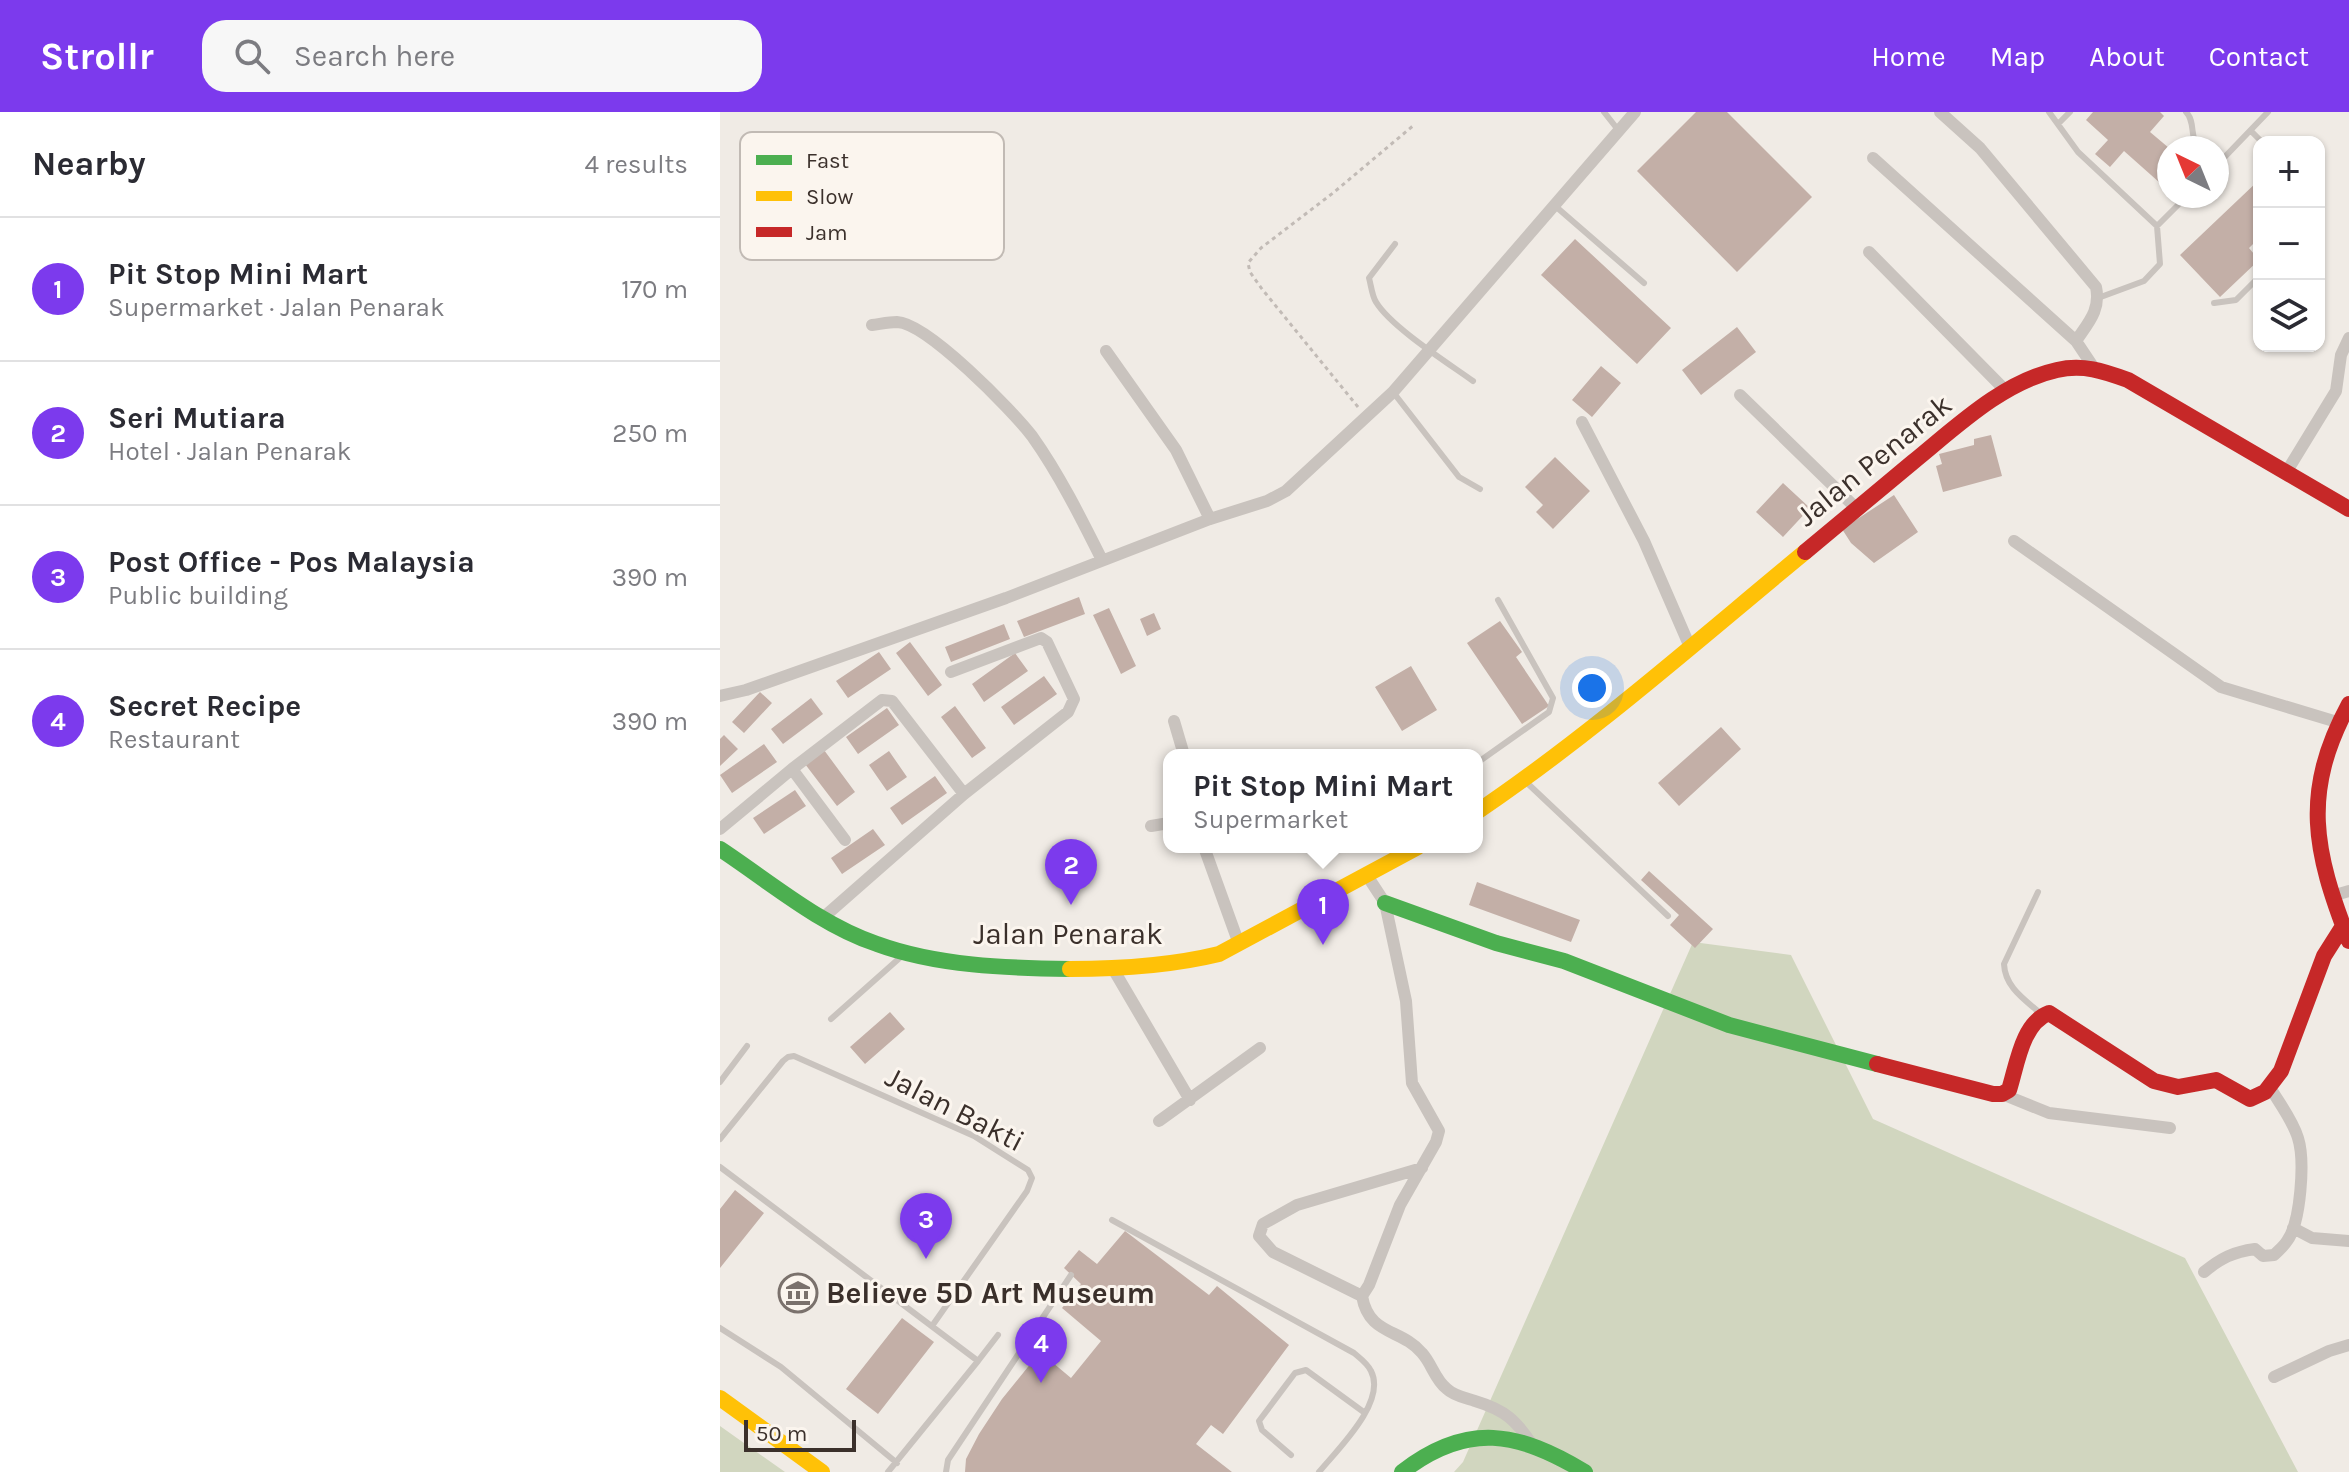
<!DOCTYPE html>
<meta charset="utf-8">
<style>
:root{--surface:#fff;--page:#f7f7f7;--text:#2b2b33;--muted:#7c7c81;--line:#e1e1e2;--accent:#7c3aed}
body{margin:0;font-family:Karla,sans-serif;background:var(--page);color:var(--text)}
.controls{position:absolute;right:24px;top:24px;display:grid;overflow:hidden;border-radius:16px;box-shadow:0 2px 6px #0004}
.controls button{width:72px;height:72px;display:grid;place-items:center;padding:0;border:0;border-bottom:2px solid var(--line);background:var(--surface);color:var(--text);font:40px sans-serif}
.compass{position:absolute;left:1437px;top:24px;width:72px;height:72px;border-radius:50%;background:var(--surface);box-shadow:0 2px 6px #0004;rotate:317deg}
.scale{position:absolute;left:24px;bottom:20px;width:112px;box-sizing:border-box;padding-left:8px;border:4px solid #3b302b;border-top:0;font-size:22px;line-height:28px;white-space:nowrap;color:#3b302b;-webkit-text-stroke:6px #fbf5ee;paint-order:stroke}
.you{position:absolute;left:872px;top:576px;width:28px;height:28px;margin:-20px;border:6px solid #fff;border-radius:50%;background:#1a73e8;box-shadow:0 0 0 12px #1a73e833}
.badge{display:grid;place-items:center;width:52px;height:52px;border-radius:50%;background:var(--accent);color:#fff;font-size:26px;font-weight:700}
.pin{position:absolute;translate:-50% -66px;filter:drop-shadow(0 2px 4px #0008)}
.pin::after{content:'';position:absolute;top:42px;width:28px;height:24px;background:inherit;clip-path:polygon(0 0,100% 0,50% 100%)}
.popup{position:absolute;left:443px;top:637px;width:320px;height:104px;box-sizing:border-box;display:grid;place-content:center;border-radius:16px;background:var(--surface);filter:drop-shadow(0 2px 6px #0005);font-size:26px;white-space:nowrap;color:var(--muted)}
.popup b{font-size:30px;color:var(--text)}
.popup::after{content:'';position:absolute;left:50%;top:100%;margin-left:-16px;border:16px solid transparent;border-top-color:var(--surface)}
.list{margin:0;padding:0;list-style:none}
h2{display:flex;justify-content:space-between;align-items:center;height:104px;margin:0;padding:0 32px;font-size:34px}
h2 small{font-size:26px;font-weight:400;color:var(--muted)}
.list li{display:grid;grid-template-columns:52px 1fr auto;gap:24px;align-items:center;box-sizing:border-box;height:144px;padding:0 32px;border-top:2px solid var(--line)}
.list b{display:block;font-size:30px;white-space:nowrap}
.list p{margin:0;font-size:26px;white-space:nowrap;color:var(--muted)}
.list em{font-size:26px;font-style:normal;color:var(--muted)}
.icon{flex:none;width:44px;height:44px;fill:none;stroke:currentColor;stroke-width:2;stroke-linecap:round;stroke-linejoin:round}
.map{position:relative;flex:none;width:1629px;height:1360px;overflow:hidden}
header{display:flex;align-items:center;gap:48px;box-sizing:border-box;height:112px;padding:0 40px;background:var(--accent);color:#fff}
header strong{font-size:38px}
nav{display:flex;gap:44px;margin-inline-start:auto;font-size:28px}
.search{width:560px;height:72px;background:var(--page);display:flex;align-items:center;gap:20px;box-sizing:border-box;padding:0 28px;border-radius:24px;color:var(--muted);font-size:30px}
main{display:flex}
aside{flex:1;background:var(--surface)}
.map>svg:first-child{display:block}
</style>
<header>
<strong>Strollr</strong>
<div class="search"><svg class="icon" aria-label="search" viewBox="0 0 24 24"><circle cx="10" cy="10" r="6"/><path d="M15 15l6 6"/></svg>Search here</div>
<nav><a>Home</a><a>Map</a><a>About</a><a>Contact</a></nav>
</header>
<main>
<aside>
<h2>Nearby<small>4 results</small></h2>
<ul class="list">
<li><span class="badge">1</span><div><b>Pit Stop Mini Mart</b><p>Supermarket · Jalan Penarak</p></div><em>170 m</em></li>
<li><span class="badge">2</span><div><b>Seri Mutiara</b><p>Hotel · Jalan Penarak</p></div><em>250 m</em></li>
<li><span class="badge">3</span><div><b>Post Office - Pos Malaysia</b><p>Public building</p></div><em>390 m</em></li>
<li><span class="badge">4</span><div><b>Secret Recipe</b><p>Restaurant</p></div><em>390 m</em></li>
</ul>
</aside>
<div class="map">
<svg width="1629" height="1360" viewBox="0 0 1629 1360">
<rect width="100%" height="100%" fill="#f0ebe5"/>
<path fill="#d1d6bf" d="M973,830L1071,843L1153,1007L1465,1146L1578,1360H734L743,1350Z
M0,1314L65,1360H0Z"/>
<path fill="#c3afa7" d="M976,0H1007L1092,85L1017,160L917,59Z
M1373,0H1440L1444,4L1430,20L1449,36V61L1440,71L1404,39L1390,55L1375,42L1388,28L1366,8Z
M1539,68V135L1535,130L1529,136L1539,148L1500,185L1460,143Z
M855,127L951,216L917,252L821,163Z
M1017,215L1036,240L981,283L962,258Z
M881,254L901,271L872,305L852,288Z
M1271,323L1282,364L1223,380L1216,354L1222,352L1219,342L1254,333V327Z
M835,345L870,379L833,417L816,400L823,393L805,375Z
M1063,371L1090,396L1063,425L1036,400Z
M1174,383L1198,420L1154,451L1131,431L1122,417Z
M359,485L365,502L304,525L297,509Z
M389,496L416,554L401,562L373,503Z
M434,501L441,517L427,524L420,507Z
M780,509L802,540L796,545L829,594L802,612L747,531Z
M284,512L290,527L231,550L225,535Z
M190,530L222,573L208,584L176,541Z
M159,540L171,557L128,586L116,569Z
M295,541L308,559L264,590L252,572Z
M691,554L717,598L682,619L655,575Z
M324,564L337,582L294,613L281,595Z
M40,580L52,591L24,621L12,610Z
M91,586L103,602L63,632L51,617Z
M235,594L266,636L252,646L221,605Z
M167,596L179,613L138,642L126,625Z
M1001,615L1021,637L959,694L938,671Z
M4,623L18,637L0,654V627Z
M44,632L57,650L12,681L0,663Z
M104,638L135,680L117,694L85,652Z
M169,639L187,665L167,679L149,653Z
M215,664L227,681L182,713L170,696Z
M75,678L86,694L44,722L33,706Z
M153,717L165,733L122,762L111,746Z
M929,759L993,817L975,836L950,813L959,803L921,768Z
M757,770L860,808L851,830L749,793Z
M170,900L185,917L145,952L130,935Z
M15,1078L44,1101L0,1156V1097Z
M405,1119L489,1183L497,1174L569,1233L503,1322L491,1313L476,1332L512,1360H245L246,1347L259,1322L282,1287L320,1240L351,1266L381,1229L342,1196L361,1172L344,1156L359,1138L377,1152Z
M182,1206L214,1230L158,1302L126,1277Z"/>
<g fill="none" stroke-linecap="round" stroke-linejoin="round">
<path stroke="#c2bbb6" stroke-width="3" stroke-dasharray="4 4" stroke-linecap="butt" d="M638,295L542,177L530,160L528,151L541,136L613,81L694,13"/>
<path stroke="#c9c3be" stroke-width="6" d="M884,0L899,19
M1329,0L1358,40L1437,114L1440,152L1424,169L1378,186
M1466,0C1476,10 1469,26 1479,36
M1338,12L1350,0
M1531,19L1542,30
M1497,53L1548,0
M834,93L924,171
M1437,114L1467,84
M675,132L649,166C651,173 652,184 656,190C671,215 728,251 753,269
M1494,191L1516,188L1539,165
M673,280L739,365L760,377
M757,651L829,600L833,586L778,488
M805,669L948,804
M1318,780L1284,852C1285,875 1304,887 1320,901
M111,907L183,843
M0,970L27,934
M0,1027L63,949L68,945L74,944L254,1024L308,1058L312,1066L307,1079L212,1214
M0,1055L258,1249L278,1223
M392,1108L634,1241C640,1246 648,1252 651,1259C667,1290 618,1337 599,1360
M0,1216L61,1255L177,1351
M571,1343L542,1318L539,1309L575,1261L586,1258L645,1301
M168,1360L258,1249
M226,1360L228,1348L351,1163"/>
<path stroke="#c9c3be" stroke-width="12" d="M1220,0L1260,36L1376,175C1381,198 1368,211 1356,229
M1153,46L1356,229L1374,256
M1149,140L1286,279
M152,213C160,212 169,210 177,210C207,211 292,298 312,324C339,362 361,406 382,448
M386,239L456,338L490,407
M1020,283L1137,397
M862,310L924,429L970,535
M1567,359L1616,279L1621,243L1629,226
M1294,429L1501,575L1617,610
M0,584L26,578L286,486L490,407L547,389L566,379L673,280L915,0
M454,609L464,643
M72,657L125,728
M431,714L449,711
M0,717L72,657L162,588L172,589L244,682
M484,735L519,832
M646,762L665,791L686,889L692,971L719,1019L716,1030L680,1093L649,1173L642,1184C649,1224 681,1216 702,1241C712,1252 715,1268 727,1277C734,1284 746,1286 755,1289C785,1298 796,1308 813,1334
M1612,784L1629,779
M105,804L244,682L348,600L354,587L327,530L321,526L231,560
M392,855L470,988
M1282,982L1329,1001L1450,1016
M439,1009L540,936
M1573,1116L1592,1126L1629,1129
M1484,1160C1501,1146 1513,1140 1535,1137L1543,1144L1554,1143C1559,1138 1564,1134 1567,1129C1581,1110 1585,1048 1578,1026C1573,1009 1560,992 1551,977
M642,1184L553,1140L539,1124L543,1112L577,1093L702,1056
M1554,1265L1609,1239L1629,1233"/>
<path stroke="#4caf50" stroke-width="16" d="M0,737C50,770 100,813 157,832C217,854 287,856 350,857
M665,791L776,831L844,849L1009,913L1157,952
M682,1360C748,1309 798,1320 865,1360"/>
<path stroke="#ffc107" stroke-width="16" d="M757,700C872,622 977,529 1085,440
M350,857C401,857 450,854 499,842L698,735
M0,1286L102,1360"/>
<path stroke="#c62828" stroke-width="16" d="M1085,440C1121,410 1157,380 1193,350C1235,316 1282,270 1337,258C1363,252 1383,259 1408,268L1629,397
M1629,592C1581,681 1594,739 1629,829
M1157,952L1273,982H1282L1289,978C1297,953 1302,911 1329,901L1434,969L1458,975L1496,968L1530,987L1545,980L1561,959L1604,844L1623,814"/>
</g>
<defs>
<g id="museum-ring" transform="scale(2)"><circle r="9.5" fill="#fbf5ee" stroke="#7a716c" stroke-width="1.5"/><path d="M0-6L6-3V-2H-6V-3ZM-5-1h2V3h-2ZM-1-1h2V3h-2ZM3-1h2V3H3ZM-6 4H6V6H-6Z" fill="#7a716c"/></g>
</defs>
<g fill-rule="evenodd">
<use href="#museum-ring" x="78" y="1181"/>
</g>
<g text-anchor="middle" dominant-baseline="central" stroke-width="6" stroke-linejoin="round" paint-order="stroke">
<g font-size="30" fill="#3b302b" stroke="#fbf5ee">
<text transform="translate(1154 348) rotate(-39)">Jalan Penarak</text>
<text x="348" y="822">Jalan Penarak</text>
<text transform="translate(235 997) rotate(27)">Jalan Bakti</text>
</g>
<g font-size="30" font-weight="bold" fill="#3b302b" stroke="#fbf5ee" text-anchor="start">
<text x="106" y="1181">Believe 5D Art Museum</text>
</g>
</g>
<rect x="20" y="20" width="264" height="128" rx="12" fill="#fbf5ee" stroke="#c1bab4" stroke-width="2"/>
<rect x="36" y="43" width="36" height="10" fill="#4caf50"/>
<rect x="36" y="79" width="36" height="10" fill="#ffc107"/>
<rect x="36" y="115" width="36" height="10" fill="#c62828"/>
<g font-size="22" fill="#3b302b">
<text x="86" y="56">Fast</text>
<text x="86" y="92">Slow</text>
<text x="86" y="128">Jam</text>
</g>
</svg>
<div class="controls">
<button>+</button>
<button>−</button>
<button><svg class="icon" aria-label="layers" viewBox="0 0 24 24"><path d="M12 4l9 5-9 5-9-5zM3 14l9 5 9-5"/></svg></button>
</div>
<svg class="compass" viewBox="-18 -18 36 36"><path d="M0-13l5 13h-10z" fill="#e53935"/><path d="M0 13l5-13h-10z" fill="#7c7c81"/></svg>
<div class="scale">50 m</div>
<div class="you"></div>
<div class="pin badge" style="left:603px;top:833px">1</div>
<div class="popup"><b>Pit Stop Mini Mart</b>Supermarket</div>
<div class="pin badge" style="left:351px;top:793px">2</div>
<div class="pin badge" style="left:206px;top:1147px">3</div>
<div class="pin badge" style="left:321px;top:1271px">4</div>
</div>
</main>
